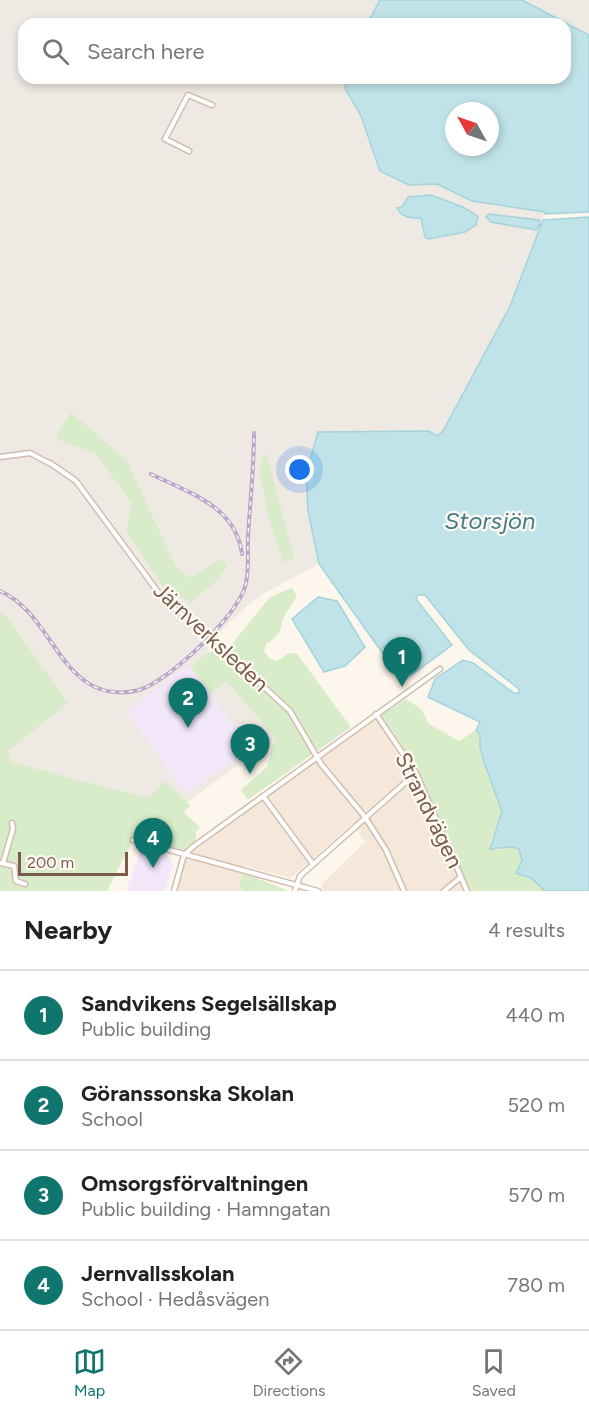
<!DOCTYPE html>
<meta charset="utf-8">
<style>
:root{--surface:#fff;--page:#f2f2f2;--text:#222;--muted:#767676;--line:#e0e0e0;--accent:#0f766e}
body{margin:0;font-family:Figtree,sans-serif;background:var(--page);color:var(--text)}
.compass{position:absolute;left:445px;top:102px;width:54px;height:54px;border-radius:50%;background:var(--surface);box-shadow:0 3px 9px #0003;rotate:310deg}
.scale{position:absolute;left:18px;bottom:15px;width:110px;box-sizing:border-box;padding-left:6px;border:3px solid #7a5c4d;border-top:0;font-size:16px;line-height:21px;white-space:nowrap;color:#7a5c4d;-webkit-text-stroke:4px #fffaf3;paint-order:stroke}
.you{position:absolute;left:300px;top:470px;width:21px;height:21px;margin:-15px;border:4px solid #fff;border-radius:50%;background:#1a73e8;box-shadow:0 0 0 9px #1a73e833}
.badge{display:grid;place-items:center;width:39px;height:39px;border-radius:50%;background:var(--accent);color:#fff;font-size:20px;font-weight:700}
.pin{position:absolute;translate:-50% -50px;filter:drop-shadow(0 2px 3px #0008)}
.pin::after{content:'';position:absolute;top:32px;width:21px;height:18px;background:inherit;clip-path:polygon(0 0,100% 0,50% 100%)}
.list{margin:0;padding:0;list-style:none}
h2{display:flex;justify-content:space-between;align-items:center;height:78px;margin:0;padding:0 24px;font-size:26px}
h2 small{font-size:20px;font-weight:400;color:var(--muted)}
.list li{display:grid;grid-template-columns:39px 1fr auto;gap:18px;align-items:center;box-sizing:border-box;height:90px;padding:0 24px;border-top:2px solid var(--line)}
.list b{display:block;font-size:22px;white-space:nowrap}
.list p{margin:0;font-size:20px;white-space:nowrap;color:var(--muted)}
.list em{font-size:20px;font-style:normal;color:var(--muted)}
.icon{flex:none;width:33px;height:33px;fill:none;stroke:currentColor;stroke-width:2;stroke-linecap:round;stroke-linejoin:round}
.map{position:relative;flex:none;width:589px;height:891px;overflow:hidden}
.search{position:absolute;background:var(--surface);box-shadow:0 3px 9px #0003;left:18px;right:18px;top:18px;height:66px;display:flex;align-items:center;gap:15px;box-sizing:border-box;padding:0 21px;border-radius:18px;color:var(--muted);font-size:22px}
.sheet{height:438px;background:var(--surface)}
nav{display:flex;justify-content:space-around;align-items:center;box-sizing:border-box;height:84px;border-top:2px solid var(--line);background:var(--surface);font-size:16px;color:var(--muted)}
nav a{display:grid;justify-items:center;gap:3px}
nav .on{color:var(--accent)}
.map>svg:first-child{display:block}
</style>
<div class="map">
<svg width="589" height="891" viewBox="0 0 589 891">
<rect width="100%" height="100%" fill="#fdf6ec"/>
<path fill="#f5e8da" d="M381,715L416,765L470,891H323L321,885L365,842L352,824L291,878L245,866L238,886L244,891H174L188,855Z"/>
<path fill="#efe9e4" d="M0,0H380L367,24H24V78H346L345,88L361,116L381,171L423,185L437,184L472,201L545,212L537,239L510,306L443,431L437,436L429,431L394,432L306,473L308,511L319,564L263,594L248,605L224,628L204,656L275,738L183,805L132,795L10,762L6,616L0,611Z
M522,0H589V35L582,34Z"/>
<path fill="#f3e8fa" d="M187,665L250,745L243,753L189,793L183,790L127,712Z
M142,846L167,856L173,864L165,891H126Z"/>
<path fill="#d8ecc9" d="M71,412L127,461L176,567L190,578L221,559L228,565L216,581L191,602L163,587L126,531L132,503L95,453L55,439Z
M266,452L294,558L284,563L271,527L259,471Z
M292,588L297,595C293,603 284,614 282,622C280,634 277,637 266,644L264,651L270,659L277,661L289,653L297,654L351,727L248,800L241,790L267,767L275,738L226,681L211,693L191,666L208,652L228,649L270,597Z
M0,611L6,616L68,703L9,750L10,762L148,798L165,781L190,805L184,813L200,827L196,832V844L184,855L133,840L107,891H0Z
M406,699L421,709L429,724L459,741L476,730L480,734C480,761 493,785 502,811L490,843L497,850L512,847L519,849L522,861L519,866L545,891H470L416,765L381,715Z
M243,873L286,890L287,891H244L238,886Z"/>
<path fill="#bfe3e8" stroke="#a5d3da" stroke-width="1.5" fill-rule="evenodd" d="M380,0H522L589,35V212L545,214V212L472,201L437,184L409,185L380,171L361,116L345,88L346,78H565V24H367ZM454,111H490V147H454Z
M431,195L463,207L478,216L476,225L465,232L428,239L425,237L421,218C411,218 402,218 397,208L402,207L408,197Z
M489,214L539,220L540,224L536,230L491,222L486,217Z
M589,217V891H545L531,878L516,873L522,861L519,849L512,847L490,849L502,811L485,765L480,748V734L476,730L480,722L428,697L435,679L463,660L473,663L514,693H519V689L469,650L425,595H418L416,599L452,645L406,679L391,665L319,564L308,511L306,473L318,432L429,431L437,436L443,431L510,306L543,220Z
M318,597L337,601L365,647L345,666L324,672L292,619Z"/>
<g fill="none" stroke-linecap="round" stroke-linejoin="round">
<g stroke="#d1beb0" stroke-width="7">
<path id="minor" d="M189,151L165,139L188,95L212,105
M0,457L30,453L49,463
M50,463L76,481L164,600L209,636L290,711L321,764L365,817L386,850L404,891
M376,714L416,773L467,891
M263,796L313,864
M133,840L318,891
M0,863L14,866L16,881L25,884
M3,863L13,829L12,823
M174,891L184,855L194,846L440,669
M295,891L300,876L416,773
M444,891L461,877"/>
</g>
<use href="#minor" stroke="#fff" stroke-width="4"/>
<g stroke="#b9a8c9" stroke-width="4">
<path id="rail" d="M151,474C189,493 236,506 242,554
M0,591C44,610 55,668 95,687C109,693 124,694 139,690C169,681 236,617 245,587C250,571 247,554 248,537C250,502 254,468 254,433"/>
</g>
<use href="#rail" stroke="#fffaf3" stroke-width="1.5" stroke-dasharray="4.5" stroke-linecap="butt"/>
</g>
<g text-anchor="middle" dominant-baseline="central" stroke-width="4.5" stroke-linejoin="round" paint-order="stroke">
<g font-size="22" fill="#7a5c4d" stroke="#fffaf3">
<text transform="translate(211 637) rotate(43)">Järnverksleden</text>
<text transform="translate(429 810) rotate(64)">Strandvägen</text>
</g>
<g font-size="24" font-style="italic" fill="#437c86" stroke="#fffaf3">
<text x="490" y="520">Storsjön</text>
</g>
</g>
</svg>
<svg class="compass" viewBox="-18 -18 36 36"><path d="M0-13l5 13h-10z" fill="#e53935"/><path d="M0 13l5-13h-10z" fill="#767676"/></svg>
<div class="scale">200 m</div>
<div class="you"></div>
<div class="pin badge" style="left:402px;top:687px">1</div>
<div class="pin badge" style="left:188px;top:728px">2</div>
<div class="pin badge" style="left:250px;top:774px">3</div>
<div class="pin badge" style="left:153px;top:868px">4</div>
<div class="search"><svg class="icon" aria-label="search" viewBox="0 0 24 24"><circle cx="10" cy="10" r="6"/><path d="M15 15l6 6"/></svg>Search here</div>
</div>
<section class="sheet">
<h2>Nearby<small>4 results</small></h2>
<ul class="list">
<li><span class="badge">1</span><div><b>Sandvikens Segelsällskap</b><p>Public building</p></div><em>440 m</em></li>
<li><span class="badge">2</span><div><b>Göranssonska Skolan</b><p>School</p></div><em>520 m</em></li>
<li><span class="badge">3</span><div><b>Omsorgsförvaltningen</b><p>Public building · Hamngatan</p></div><em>570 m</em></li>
<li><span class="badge">4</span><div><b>Jernvallsskolan</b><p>School · Hedåsvägen</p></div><em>780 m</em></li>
</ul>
</section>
<nav>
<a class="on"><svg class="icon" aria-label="map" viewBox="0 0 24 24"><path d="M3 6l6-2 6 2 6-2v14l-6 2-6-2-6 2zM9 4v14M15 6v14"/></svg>Map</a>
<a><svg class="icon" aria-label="directions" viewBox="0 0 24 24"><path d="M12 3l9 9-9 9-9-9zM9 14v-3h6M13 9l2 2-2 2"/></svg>Directions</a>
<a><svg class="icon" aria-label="saved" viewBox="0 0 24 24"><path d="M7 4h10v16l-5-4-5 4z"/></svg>Saved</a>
</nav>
